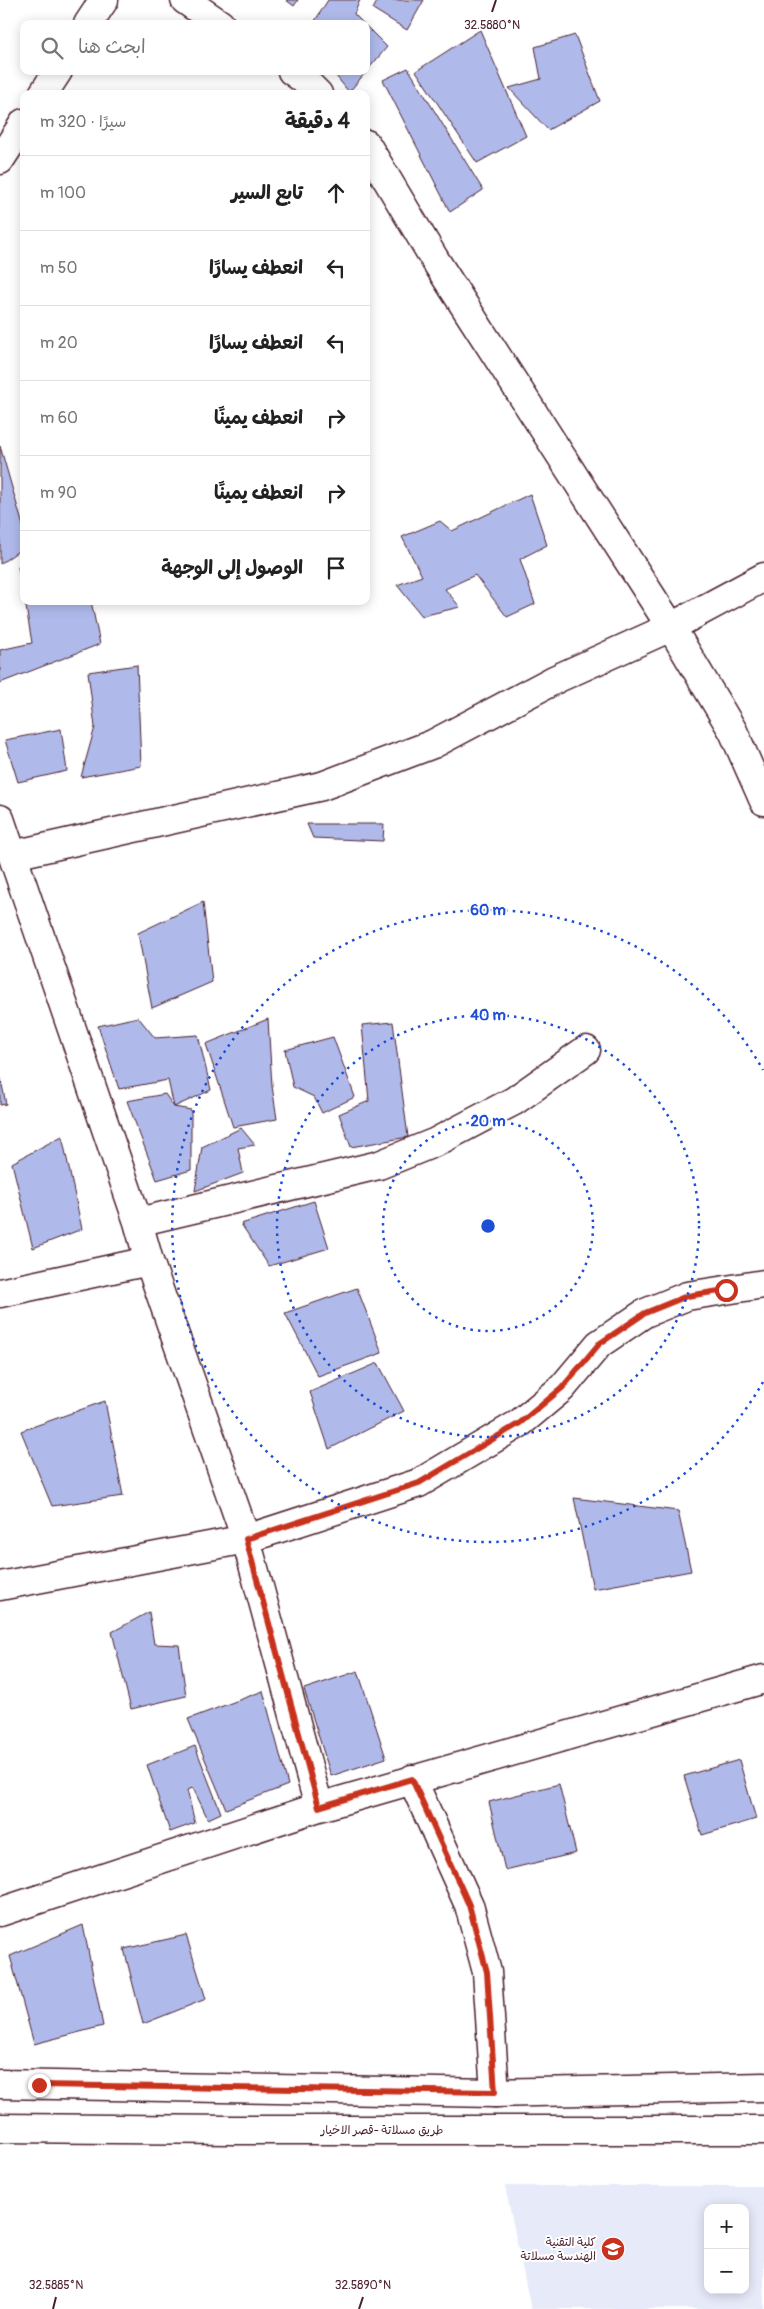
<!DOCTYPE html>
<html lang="ar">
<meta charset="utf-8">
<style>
:root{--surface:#fff;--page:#f2f2f2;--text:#222;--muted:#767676;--line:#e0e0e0}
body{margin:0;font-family:Pangolin,"Playpen Sans Arabic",sans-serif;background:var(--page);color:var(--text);direction:rtl}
.controls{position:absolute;right:15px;bottom:15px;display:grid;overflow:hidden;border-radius:10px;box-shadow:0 2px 12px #0003}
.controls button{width:45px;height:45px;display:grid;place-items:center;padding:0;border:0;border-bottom:1px solid var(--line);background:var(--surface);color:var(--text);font:25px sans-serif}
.stop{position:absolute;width:15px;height:15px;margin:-11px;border:4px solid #c8321e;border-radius:50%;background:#fff}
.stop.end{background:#c8321e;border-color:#fff;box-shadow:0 1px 5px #0008}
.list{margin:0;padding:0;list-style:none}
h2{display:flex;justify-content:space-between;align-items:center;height:65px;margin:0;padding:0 20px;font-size:21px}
h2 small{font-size:16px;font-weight:400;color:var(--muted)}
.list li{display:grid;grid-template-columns:32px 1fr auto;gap:15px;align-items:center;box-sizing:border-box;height:75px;padding:0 20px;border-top:1px solid var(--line)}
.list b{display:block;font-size:19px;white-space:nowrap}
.list em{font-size:16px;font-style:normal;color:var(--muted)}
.icon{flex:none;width:28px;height:28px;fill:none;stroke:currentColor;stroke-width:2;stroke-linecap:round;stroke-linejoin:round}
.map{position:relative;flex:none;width:764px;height:2309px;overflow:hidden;direction:ltr}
.search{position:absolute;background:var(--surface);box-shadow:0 2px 12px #0003;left:20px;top:20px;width:350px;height:55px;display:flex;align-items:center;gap:12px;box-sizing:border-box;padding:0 18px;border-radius:10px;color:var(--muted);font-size:19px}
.panel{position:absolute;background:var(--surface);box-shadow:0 2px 12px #0003;left:20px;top:90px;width:350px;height:515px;border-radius:10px;direction:rtl}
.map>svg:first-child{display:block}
</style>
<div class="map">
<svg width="764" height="2309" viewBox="0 0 764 2309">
<rect width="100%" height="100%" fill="#fff"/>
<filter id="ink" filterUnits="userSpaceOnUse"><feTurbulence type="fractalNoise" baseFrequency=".02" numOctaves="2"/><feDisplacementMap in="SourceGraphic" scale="10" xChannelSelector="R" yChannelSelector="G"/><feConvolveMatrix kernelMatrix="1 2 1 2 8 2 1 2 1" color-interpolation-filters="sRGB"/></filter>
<g filter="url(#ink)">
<path fill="#e7eaf9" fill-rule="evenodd" d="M505,2186H764V2309H531ZM708,2208H745V2290H708Z"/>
<path fill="#afbaeb" stroke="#4a1f2b" d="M286,0H298L294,6Z
M328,0H360L354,14L364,24H313Z
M378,0H424L407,30L373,9Z
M366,26L387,47L349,92L332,71H366Z
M480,30L526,136L477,163L416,71Z
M575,35L600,101L548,130L509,88L541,79L535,47Z
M408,68L483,190L450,212L383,80Z
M0,446L24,529V547L0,564Z
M530,494L547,545L520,559L535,604L507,617L475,575L445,589L460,607L422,616L397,585L422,576L402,537L440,521L452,531Z
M24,565V597L18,567Z
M25,601H91L100,644L0,683V650L32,643Z
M137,665L141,766L81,777L95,727L88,672Z
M61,729L67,771L18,782L5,740Z
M307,824H384L383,841L313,838Z
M203,902L212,982L152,1008L138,933Z
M138,1017L155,1038L198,1035L211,1090L174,1107L168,1080L119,1089L98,1026Z
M268,1019L272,1086L277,1119L233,1127L206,1044Z
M393,1022L408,1137L351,1147L339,1114L369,1101L362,1025Z
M333,1037L355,1097L322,1113L314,1097L293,1087L285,1050Z
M0,1075L6,1104L0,1105Z
M165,1094L174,1107L191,1110V1170L157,1180L127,1101Z
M241,1128L255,1145L238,1148L243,1173L195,1191L202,1147Z
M62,1136L82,1229L33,1248L12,1163Z
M314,1201L329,1248L269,1266L241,1224Z
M357,1288L382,1353L318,1376L285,1313Z
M378,1363L404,1411L329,1449L310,1392Z
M105,1401L123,1496L52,1506L21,1431Z
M574,1498L678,1511L691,1571L593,1589Z
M149,1612L154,1644L179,1645L186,1696L131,1709L112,1632Z
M358,1671L386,1758L331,1776L304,1689Z
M263,1691L288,1785L226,1809L188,1719Z
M195,1746L221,1813L208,1819L193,1788L187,1790L195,1823L170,1832L147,1765Z
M739,1760L756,1819L702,1835L684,1776Z
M559,1784L576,1853L505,1870L489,1802Z
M83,1925L103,2026L34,2044L10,1956Z
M186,1935L206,1999L143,2024L124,1949Z"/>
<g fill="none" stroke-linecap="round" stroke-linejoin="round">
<g stroke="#4a1f2b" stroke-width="31">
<path id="street" d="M185,0L220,24
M88,24L104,0
M292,71L303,79L318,94
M43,94L58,71
M366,144L435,260L671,627L733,731L764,801
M0,160L24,123
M0,819L138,1222L149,1261L246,1539L319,1807
M13,855L322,786L433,744L556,679L671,627L764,577
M138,1222L379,1165L436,1142L514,1101L586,1050
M0,1293L149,1261
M0,1586L246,1539L419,1483L520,1423L562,1388L599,1344L645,1313L687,1296L764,1284
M412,1779L469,1905L487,1972L495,2093
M0,1912L319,1807L764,1679"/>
</g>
<g stroke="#4a1f2b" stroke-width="31">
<path id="primary" d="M0,2084L495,2093L764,2087
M0,2128L233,2130H764"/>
</g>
<use href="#street" stroke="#fff" stroke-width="28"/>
<use href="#primary" stroke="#fff" stroke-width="28"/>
</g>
</g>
<g fill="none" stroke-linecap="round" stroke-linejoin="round" filter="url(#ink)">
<path stroke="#c8321e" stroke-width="6" d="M39,2085L495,2092L487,1972L469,1905L412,1779L319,1807L246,1539L419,1483L520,1423L562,1388L599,1344L645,1313L687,1296L726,1290"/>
</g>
<path fill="none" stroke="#4a1f2b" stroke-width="2" d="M492,12L496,0M53,2309L56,2297M359,2309L363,2297"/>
<g fill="none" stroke="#1d4ed8" stroke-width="2.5" stroke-dasharray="2.5 5">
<circle cx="488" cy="1226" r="105"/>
<circle cx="488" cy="1226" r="211"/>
<path d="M763 1382A316 316 0 1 1 763 1070"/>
</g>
<defs>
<g id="university-disc" transform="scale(1.25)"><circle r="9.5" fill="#c8321e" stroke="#fff"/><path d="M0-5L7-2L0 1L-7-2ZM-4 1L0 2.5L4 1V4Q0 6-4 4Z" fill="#fff"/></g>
</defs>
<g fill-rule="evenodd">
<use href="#university-disc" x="613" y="2249"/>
</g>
<g text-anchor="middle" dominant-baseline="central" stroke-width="4" stroke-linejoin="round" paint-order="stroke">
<g font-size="12" fill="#4a1f2b" stroke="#fff">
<text x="382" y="2130">طريق مسلاتة -قصر الاخيار</text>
</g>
<g font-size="12" fill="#4a1f2b" stroke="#fff" text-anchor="end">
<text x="596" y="2242">كلية التقنية<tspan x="596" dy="14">الهندسة مسلاتة</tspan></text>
</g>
</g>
<g font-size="12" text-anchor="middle" fill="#4a1f2b" stroke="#fff" stroke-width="4" stroke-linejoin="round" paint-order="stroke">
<text x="492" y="29">32.5880°N</text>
<text x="56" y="2289">32.5885°N</text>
<text x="363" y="2289">32.5890°N</text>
</g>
<circle cx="488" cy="1226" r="8" fill="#1d4ed8" stroke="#fff" stroke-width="2.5"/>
<g font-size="15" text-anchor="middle" font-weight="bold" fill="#1d4ed8" stroke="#fff" stroke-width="4" stroke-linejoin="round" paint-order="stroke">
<text x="488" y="915">60 m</text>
<text x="488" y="1020">40 m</text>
<text x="488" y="1126">20 m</text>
</g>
</svg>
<div class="controls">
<button>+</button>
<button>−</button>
</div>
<div class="stop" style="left:726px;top:1290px"></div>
<div class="stop end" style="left:39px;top:2085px"></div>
<div class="search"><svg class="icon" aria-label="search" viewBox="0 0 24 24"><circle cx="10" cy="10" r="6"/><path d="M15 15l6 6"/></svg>ابحث هنا</div>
<section class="panel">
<h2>4 دقيقة<small>سيرًا · 320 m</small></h2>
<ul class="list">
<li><svg class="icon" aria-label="ahead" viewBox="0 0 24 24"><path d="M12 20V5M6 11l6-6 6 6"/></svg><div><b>تابع السير</b></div><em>100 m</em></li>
<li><svg class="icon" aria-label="left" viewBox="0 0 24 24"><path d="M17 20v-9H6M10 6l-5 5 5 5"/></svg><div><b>انعطف يسارًا</b></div><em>50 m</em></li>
<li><svg class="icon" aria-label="left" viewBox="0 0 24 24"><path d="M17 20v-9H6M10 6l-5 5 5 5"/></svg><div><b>انعطف يسارًا</b></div><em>20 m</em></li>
<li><svg class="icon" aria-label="right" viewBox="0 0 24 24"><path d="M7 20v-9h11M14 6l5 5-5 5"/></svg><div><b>انعطف يمينًا</b></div><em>60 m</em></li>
<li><svg class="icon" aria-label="right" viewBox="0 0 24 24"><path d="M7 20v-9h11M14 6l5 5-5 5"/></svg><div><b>انعطف يمينًا</b></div><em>90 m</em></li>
<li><svg class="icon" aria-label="arrive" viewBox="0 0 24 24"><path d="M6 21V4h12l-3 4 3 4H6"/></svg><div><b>الوصول إلى الوجهة</b></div></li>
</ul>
</section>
</div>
